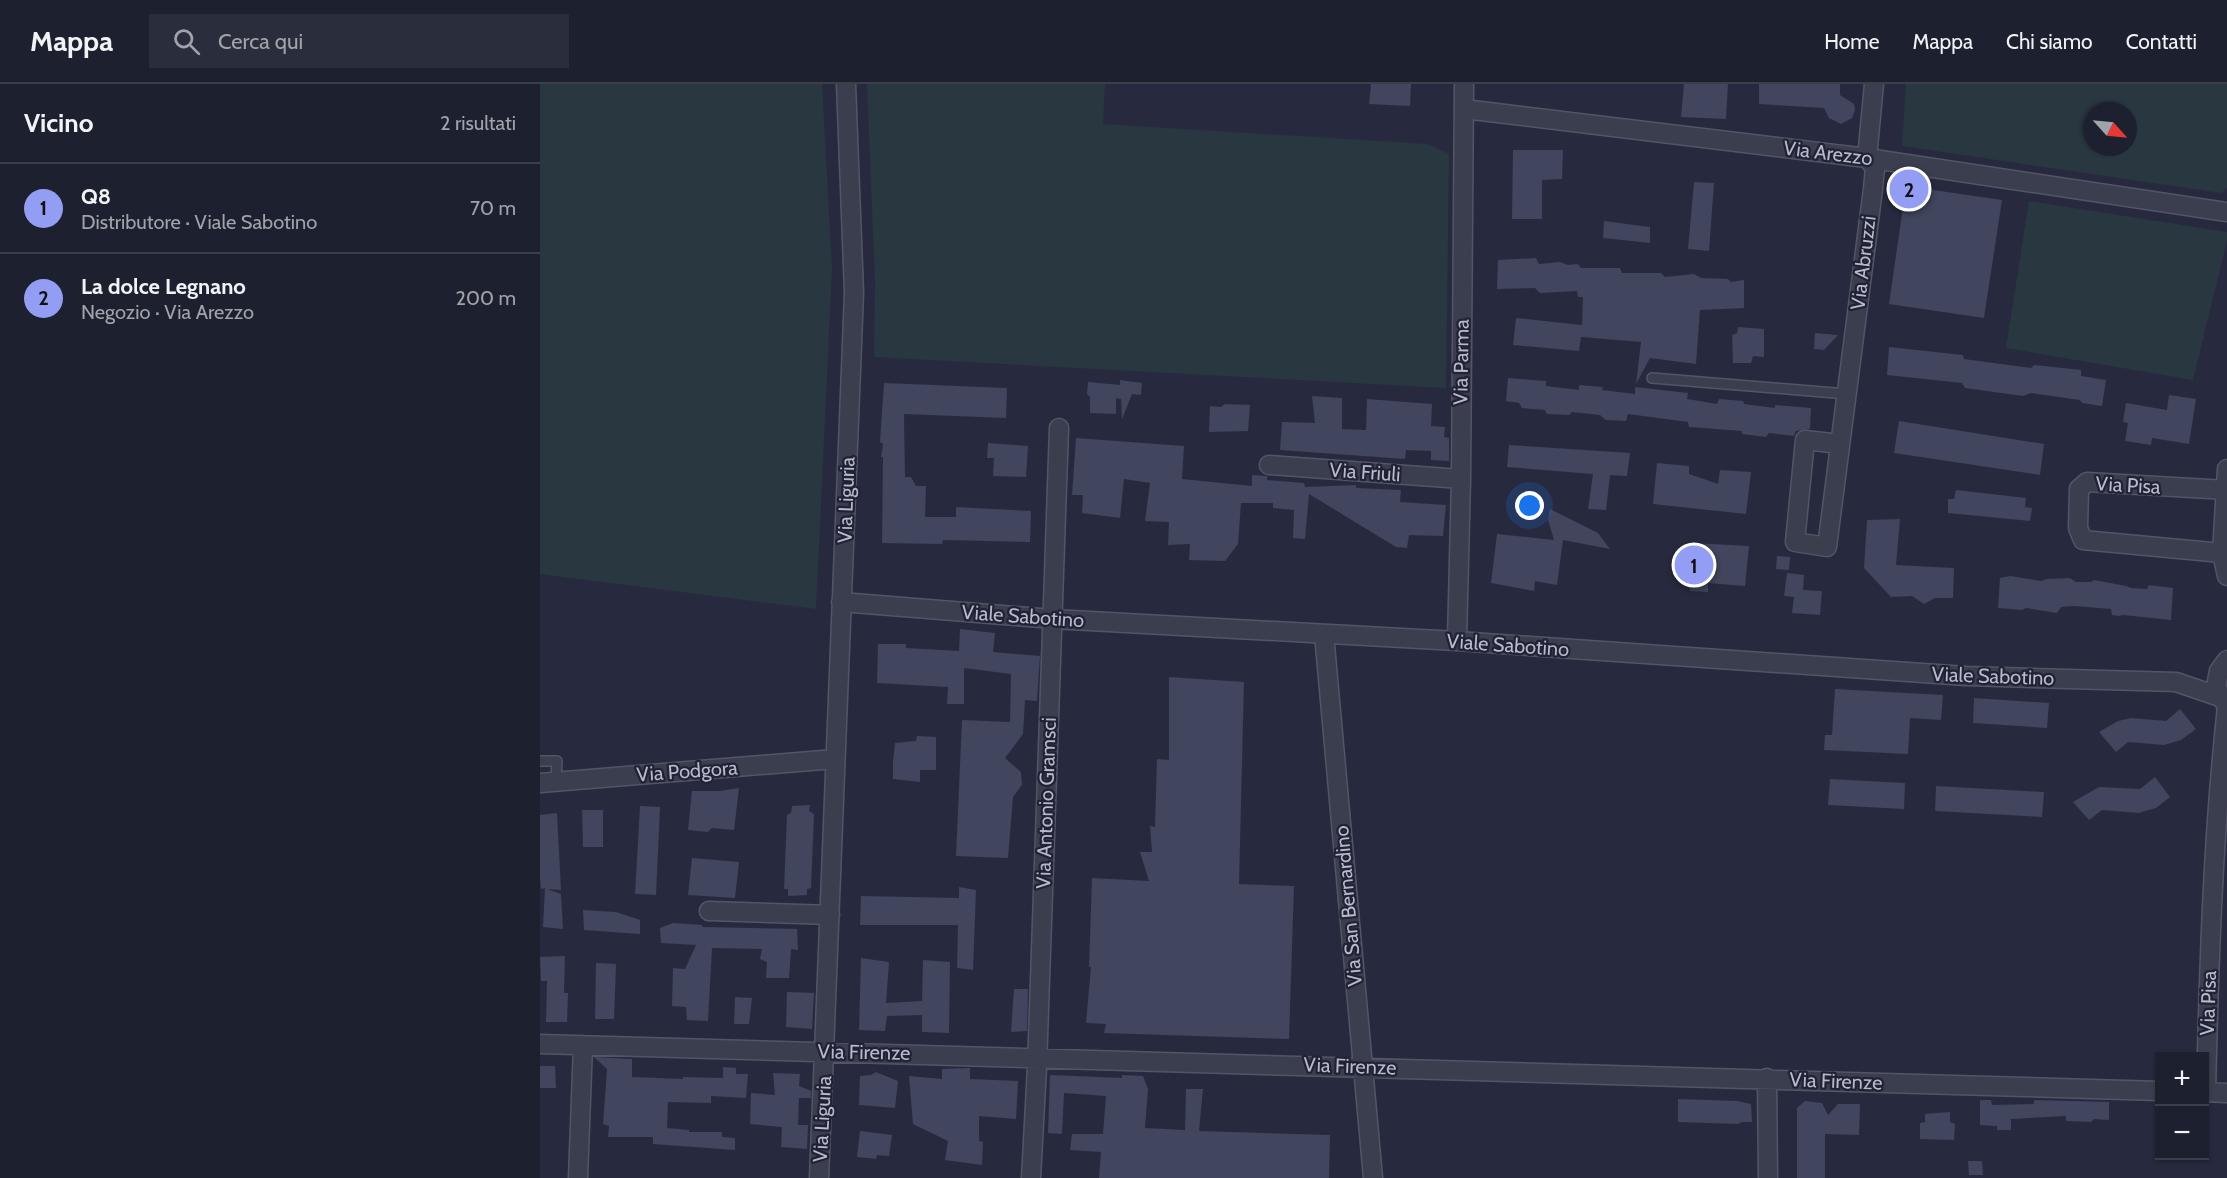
<!DOCTYPE html>
<html lang="it">
<meta charset="utf-8">
<style>
:root{--surface:#1d202f;--page:#2a2d3b;--text:#f1f3f6;--muted:#a0a3aa;--line:#3b3e4b;--accent:#939df3}
body{margin:0;font-family:Cabin,sans-serif;background:var(--page);color:var(--text)}
.controls{position:absolute;right:18px;bottom:18px;display:grid;overflow:hidden;border-radius:0px;box-shadow:0 2px 4px #0004}
.controls button{width:54px;height:54px;display:grid;place-items:center;padding:0;border:0;border-bottom:2px solid var(--line);background:var(--surface);color:var(--text);font:30px sans-serif}
.compass{position:absolute;left:1543px;top:18px;width:54px;height:54px;border-radius:50%;background:var(--surface);box-shadow:0 2px 4px #0004;rotate:117deg}
.you{position:absolute;left:990px;top:422px;width:21px;height:21px;margin:-15px;border:4px solid #fff;border-radius:50%;background:#1a73e8;box-shadow:0 0 0 9px #1a73e833}
.badge{display:grid;place-items:center;width:39px;height:39px;border-radius:50%;background:var(--accent);color:#111;font-size:20px;font-weight:700}
.pin{position:absolute;translate:-50% -50%;border:3px solid #fff;box-shadow:0 2px 6px #0006}
.list{margin:0;padding:0;list-style:none}
h2{display:flex;justify-content:space-between;align-items:center;height:78px;margin:0;padding:0 24px;font-size:26px}
h2 small{font-size:20px;font-weight:400;color:var(--muted)}
.list li{display:grid;grid-template-columns:39px 1fr auto;gap:18px;align-items:center;box-sizing:border-box;height:90px;padding:0 24px;border-top:2px solid var(--line)}
.list b{display:block;font-size:22px;white-space:nowrap}
.list p{margin:0;font-size:20px;white-space:nowrap;color:var(--muted)}
.list em{font-size:20px;font-style:normal;color:var(--muted)}
.icon{flex:none;width:33px;height:33px;fill:none;stroke:currentColor;stroke-width:2;stroke-linecap:round;stroke-linejoin:round}
.map{position:relative;flex:none;width:1687px;height:1094px;overflow:hidden}
header{display:flex;align-items:center;gap:36px;box-sizing:border-box;height:84px;padding:0 30px;background:var(--surface);border-bottom:2px solid var(--line)}
header strong{font-size:28px}
nav{display:flex;gap:33px;margin-inline-start:auto;font-size:21px}
.search{width:420px;height:54px;background:var(--page);display:flex;align-items:center;gap:15px;box-sizing:border-box;padding:0 21px;border-radius:0px;color:var(--muted);font-size:22px}
main{display:flex}
aside{flex:1;background:var(--surface)}
.map>svg:first-child{display:block}
</style>
<header>
<strong>Mappa</strong>
<div class="search"><svg class="icon" aria-label="search" viewBox="0 0 24 24"><circle cx="10" cy="10" r="6"/><path d="M15 15l6 6"/></svg>Cerca qui</div>
<nav><a>Home</a><a>Mappa</a><a>Chi siamo</a><a>Contatti</a></nav>
</header>
<main>
<aside>
<h2>Vicino<small>2 risultati</small></h2>
<ul class="list">
<li><span class="badge">1</span><div><b>Q8</b><p>Distributore · Viale Sabotino</p></div><em>70 m</em></li>
<li><span class="badge">2</span><div><b>La dolce Legnano</b><p>Negozio · Via Arezzo</p></div><em>200 m</em></li>
</ul>
</aside>
<div class="map">
<svg width="1687" height="1094" viewBox="0 0 1687 1094">
<rect width="100%" height="100%" fill="#272a3f"/>
<path fill="#293740" fill-rule="evenodd" d="M0,0H282L292,185L276,525L0,490Z
M327,0H565L563,40L888,60L909,70L906,304L334,273L335,197Z
M1366,0H1687V104L1681,109L1362,62ZM1552,27H1588V63H1552Z
M1489,117L1687,148V157L1653,296L1466,264Z"/>
<path fill="#41455d" d="M831,0H871L870,22L829,20Z
M1144,0H1188L1186,35L1141,33Z
M1219,0H1300V11L1314,20L1315,26L1312,34L1301,40L1289,34L1284,24L1219,20Z
M973,66H1023L1022,95L1002,96V135H972Z
M1154,98L1174,99L1169,167L1148,165Z
M1366,102L1462,116L1444,234L1349,220Z
M1064,137L1110,143V159L1063,154Z
M996,174L999,180L1020,178L1028,181L1038,180L1041,184H1080L1082,189H1121L1125,193L1154,190L1161,194L1188,195L1191,198L1204,196V224L1160,226L1156,280L1110,274L1096,300L1101,258L1041,253L1039,267L973,261L976,234L1042,241L1043,213H1038L1037,207L1000,209L995,204L957,205L958,176Z
M1198,243L1224,245V273L1213,272L1211,279H1193L1192,251L1197,249Z
M1275,249L1298,251L1284,266L1274,265Z
M1349,263L1423,271L1424,275L1491,284L1494,281L1541,286V292L1566,296L1562,322L1542,319L1540,316L1491,309L1483,312L1425,304L1422,299L1347,291Z
M968,294L1006,297V302L1039,306V301L1063,303L1062,306L1095,310V303L1148,309L1147,315L1177,320L1179,315L1203,317L1204,320L1235,324V321L1271,324L1270,345L1256,347L1254,352L1229,349L1226,353L1202,350V347L1149,343L1148,338L1088,330L1086,337L1066,336L1060,331L1032,328L1029,331L1007,330L1005,326L982,324L979,319L966,317Z
M580,296L602,299L601,311L592,310L582,335L581,315L576,314V330L550,329V313L547,310L548,298L580,301Z
M344,299L467,304L466,334L364,330L365,393H371L376,402H386L385,433H416V423L491,427L490,458L403,456L402,460L342,459L343,373H341L343,360L340,358Z
M1629,311L1656,315L1649,360L1612,354L1611,361L1585,357L1588,339L1583,338L1586,319L1627,326Z
M772,312L802,314V345L826,346L827,315L892,320L891,342L905,343L904,353L909,354V377L891,376V367L866,366L865,375L740,366L742,338L775,339Z
M685,320L710,321L708,347L669,348L670,322L681,323Z
M1359,337L1504,360L1500,391L1354,369Z
M536,354L644,362L642,395L712,402V391L727,392V396L764,399L765,403L816,401V404L861,406L860,418L906,421L903,452L869,451L867,464L856,463L769,410L765,455L753,454L754,426L733,424V419H701L698,460L685,477L649,476L650,460L628,461L629,438L605,437L610,399L584,395L580,434L542,429L543,411H532Z
M448,359L488,362L486,393L453,392L454,374H447Z
M969,361L1090,369L1087,392L1070,391L1066,426L1048,425L1053,390L967,383Z
M1117,379L1149,382V390L1178,400L1180,386L1211,388L1206,430L1113,420Z
M1416,406L1486,414L1485,423L1492,424L1490,437L1408,429V415H1414Z
M1010,425L1058,449L1070,465L1023,456L1017,501L995,497L994,507L951,499L957,450L1014,456L1008,436Z
M1360,435L1356,481L1414,484L1413,514H1395L1384,520L1372,512L1351,513L1324,484L1327,436Z
M1152,459L1209,462L1205,502L1168,499V508L1150,507Z
M1237,472L1250,473L1249,486L1236,485Z
M1247,489L1264,491L1263,506L1282,507L1280,531L1252,529L1254,513L1244,512Z
M1470,492L1501,497L1507,495L1530,494L1536,498H1551L1554,496L1586,502L1591,504L1607,505L1609,501L1633,504L1631,536L1583,531L1579,532L1572,531L1571,525L1534,522L1521,523L1517,529L1486,524L1482,526L1458,524L1460,494Z
M420,545L455,549L453,568L500,572L497,617L485,616L483,650L465,674L481,688L482,701L473,713L468,774L416,772L422,636L470,638L471,590L424,584V620H407L408,603L337,599L338,560H366V564L419,567Z
M629,593L704,598L699,800L754,802L749,955L564,949L566,940L546,939L551,883H549L552,794L609,797L600,768H612L610,742L615,743L617,675L629,676Z
M1295,605L1403,611L1401,636L1370,634L1368,670L1284,666L1285,651H1292Z
M1434,614L1509,619L1507,644L1433,639Z
M1640,625L1656,645L1641,656L1624,661L1588,658L1576,668L1559,648L1578,637L1591,634L1626,637Z
M377,652L396,653V686H380V698L353,695V678L355,659L376,657Z
M1615,693L1630,713L1616,724L1598,729L1562,726L1549,736L1533,718L1559,703L1600,705Z
M1290,695L1365,699L1364,725L1288,721Z
M1396,702L1504,708L1502,733L1395,727Z
M199,704L194,746L172,744L168,748L148,746L152,707H180Z
M270,721L269,727L274,730L271,804L267,805V811L248,812V805H244L247,731L251,729L252,722Z
M100,722L120,723L116,811L95,810Z
M42,726H63V763H43Z
M17,729L21,806L7,805L21,810L23,845L3,843L5,804L1,805L0,795V731Z
M152,774L199,778L195,814L148,811Z
M419,803L436,806L433,886L417,884L418,841H320L321,812L419,814Z
M43,826L76,828L100,836V850L44,846Z
M133,839L162,841V843L257,845L258,866L251,865L249,894H226L227,878L220,875L222,865L172,864L168,937L147,936L146,923L132,922L133,884L145,885L156,861L121,859L120,844Z
M25,872L24,909H28L27,938H6L7,897H1L0,873Z
M321,874L349,878L346,919L382,917L383,876L410,878L409,949L382,948V931L347,932L345,947L319,946Z
M56,879L76,880L74,935H55Z
M474,905H488L487,947L471,948Z
M247,908L274,909L272,945L246,943Z
M195,913L212,914L209,940H194Z
M54,973L92,975V993L143,995V993L183,994V983L196,984V990H208L206,1014L171,1012V1019L128,1018L127,1044L149,1046V1048H182V1053L195,1054V1066L113,1060V1053H68L69,1042L63,1040L67,985Z
M0,982H15L16,1004H0Z
M430,984V995L478,997L476,1035L439,1032V1057L443,1058L442,1081L405,1076L408,1057L373,1040L369,992L402,995V985Z
M336,988L358,997L355,1024L319,1021L320,992L331,991Z
M233,989L260,990L259,1002L271,1007V1014H259L258,1041H268L267,1065L241,1063L242,1043L210,1040L211,1009L235,1011Z
M510,991L582,994V991L603,992L608,1005L605,1044L645,1046L646,1005H663L659,1047L790,1051L789,1094H559L561,1068L530,1066L532,1050H563L566,1012L524,1009L522,1050L508,1049Z
M1138,1015L1197,1017L1211,1020L1212,1038H1202L1198,1040L1138,1038Z
M1440,1016H1451L1452,1021L1494,1020V1016L1569,1018V1036L1554,1035L1551,1038L1526,1037V1032L1471,1035V1046H1457V1042L1440,1041Z
M1265,1017L1282,1019L1288,1031L1298,1020H1320L1319,1051L1285,1050V1094H1257V1024Z
M1410,1028V1038L1415,1040L1414,1056L1380,1055V1039L1385,1038V1030Z
M320,1047L352,1051L349,1072L337,1071L336,1075L317,1073Z
M1428,1077H1442L1443,1091H1429Z"/>
<g fill="none" stroke-linecap="round" stroke-linejoin="round">
<g stroke="#535567" stroke-width="12">
<path id="lane" d="M1112,294L1307,310
M0,677H17L16,697"/>
</g>
<g stroke="#535567" stroke-width="21">
<path id="street" d="M924,25L1327,74L1687,128
M1327,74L1334,0
M1300,360L1265,356L1255,458L1287,463C1302,344 1318,225 1333,105L1335,84L1327,74
M729,381L921,395
M1687,385L1682,469L1687,492
M1682,469L1543,456L1538,444L1539,405L1547,398L1687,406
M301,518L513,535L917,557L1426,592L1636,598L1680,613
M784,550L833,1094
M917,557L921,395L924,0
M1685,619L1676,603L1679,587L1687,576
M0,699L295,675
M169,827L290,831
M0,960L1620,1007
M1227,994L1228,1094
M1664,1008L1687,1009
M1666,1008C1669,880 1673,750 1687,623
M38,1094L43,961
M279,1094L314,209L306,0
M491,1094L497,983L519,344"/>
</g>
<use href="#lane" stroke="#3b3e4f" stroke-width="9"/>
<use href="#street" stroke="#3b3e4f" stroke-width="18"/>
</g>
<g text-anchor="middle" dominant-baseline="central" stroke-width="4.5" stroke-linejoin="round" paint-order="stroke">
<g font-size="20" fill="#b8b9ca" stroke="#202235">
<text transform="translate(1288 69) rotate(7)">Via Arezzo</text>
<text transform="translate(1323 179) rotate(-83)">Via Abruzzi</text>
<text transform="translate(921 278) rotate(-89)">Via Parma</text>
<text transform="translate(825 388) rotate(4)">Via Friuli</text>
<text transform="translate(1588 401) rotate(3)">Via Pisa</text>
<text transform="translate(306 416) rotate(-88)">Via Liguria</text>
<text transform="translate(483 532) rotate(4)">Viale Sabotino</text>
<text transform="translate(968 561) rotate(4)">Viale Sabotino</text>
<text transform="translate(1453 592) rotate(2)">Viale Sabotino</text>
<text transform="translate(147 687) rotate(-4)">Via Podgora</text>
<text transform="translate(506 719) rotate(-88)">Via Antonio Gramsci</text>
<text transform="translate(808 822) rotate(-95)">Via San Bernardino</text>
<text transform="translate(1668 919) rotate(-88)">Via Pisa</text>
<text transform="translate(324 968) rotate(1)">Via Firenze</text>
<text transform="translate(810 982) rotate(2)">Via Firenze</text>
<text transform="translate(1296 997) rotate(2)">Via Firenze</text>
<text transform="translate(282 1035) rotate(-87)">Via Liguria</text>
</g>
</g>
</svg>
<div class="controls">
<button>+</button>
<button>−</button>
</div>
<svg class="compass" viewBox="-18 -18 36 36"><path d="M0-13l5 13h-10z" fill="#e53935"/><path d="M0 13l5-13h-10z" fill="#a0a3aa"/></svg>
<div class="you"></div>
<div class="pin badge" style="left:1154px;top:481px">1</div>
<div class="pin badge" style="left:1369px;top:105px">2</div>
</div>
</main>
